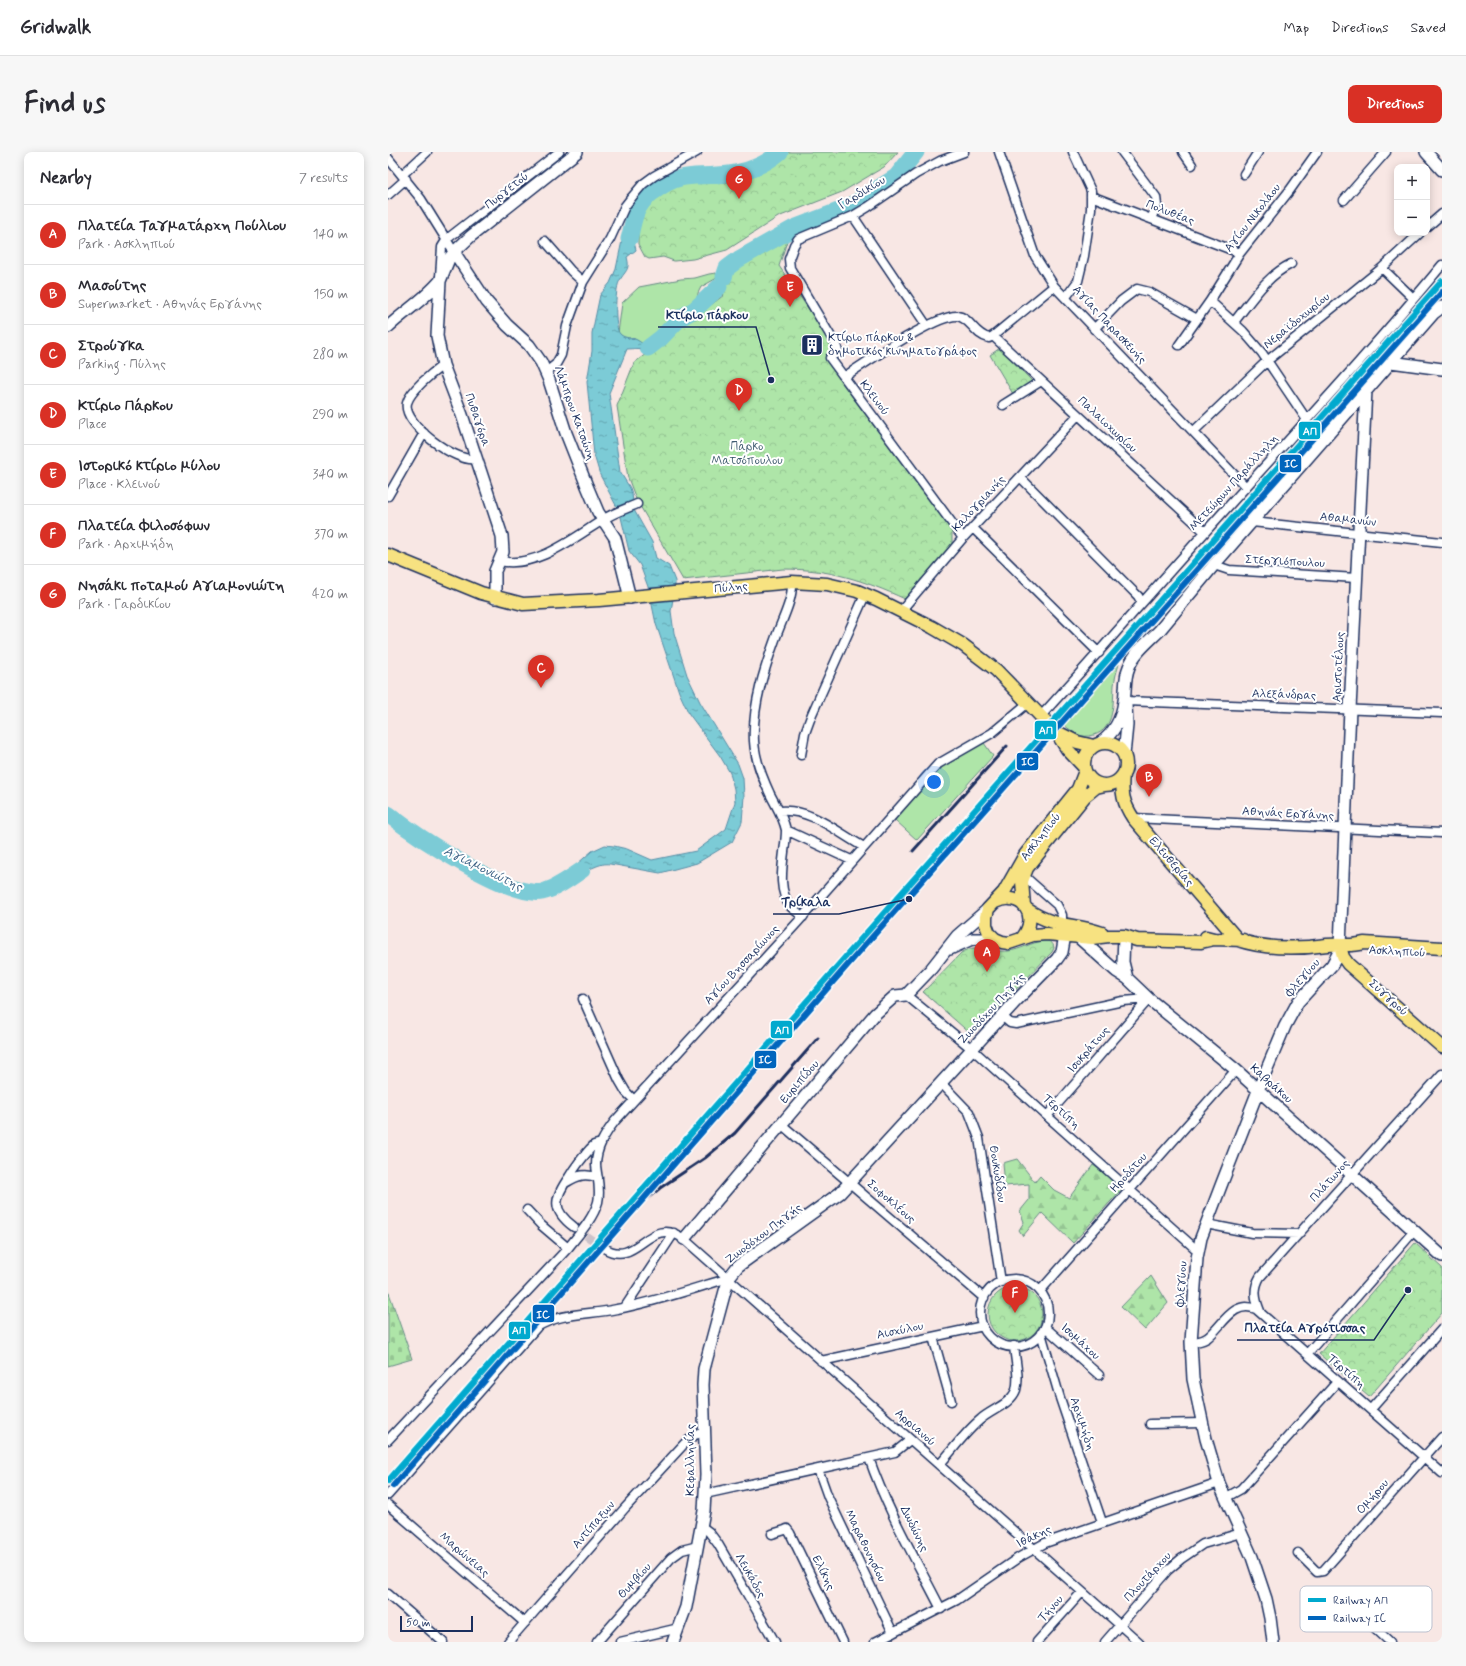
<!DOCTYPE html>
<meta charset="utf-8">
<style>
:root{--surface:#fff;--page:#f7f7f7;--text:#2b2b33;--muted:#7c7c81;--line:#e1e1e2;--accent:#d93025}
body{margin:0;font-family:Mynerve,sans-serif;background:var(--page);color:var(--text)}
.controls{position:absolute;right:12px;top:12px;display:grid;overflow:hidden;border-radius:8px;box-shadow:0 2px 10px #0003}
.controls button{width:36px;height:36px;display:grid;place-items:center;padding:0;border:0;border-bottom:1px solid var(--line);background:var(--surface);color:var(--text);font:20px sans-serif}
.scale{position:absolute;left:12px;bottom:10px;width:73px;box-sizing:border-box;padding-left:4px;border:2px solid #1b2f5e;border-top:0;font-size:11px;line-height:14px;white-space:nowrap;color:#1b2f5e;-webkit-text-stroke:3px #fff;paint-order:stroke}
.you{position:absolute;left:546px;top:630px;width:14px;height:14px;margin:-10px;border:3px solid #fff;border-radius:50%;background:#1a73e8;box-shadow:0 0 0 6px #1a73e833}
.badge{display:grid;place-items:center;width:26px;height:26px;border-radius:50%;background:var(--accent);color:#fff;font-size:13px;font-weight:700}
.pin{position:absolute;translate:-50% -33px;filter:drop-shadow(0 1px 2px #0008)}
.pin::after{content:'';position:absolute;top:21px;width:14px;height:12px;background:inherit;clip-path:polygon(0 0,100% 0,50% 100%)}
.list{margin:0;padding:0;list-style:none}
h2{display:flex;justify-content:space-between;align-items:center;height:52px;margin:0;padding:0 16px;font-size:17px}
h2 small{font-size:13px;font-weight:400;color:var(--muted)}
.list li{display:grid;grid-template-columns:26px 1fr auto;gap:12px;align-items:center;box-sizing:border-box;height:60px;padding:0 16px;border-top:1px solid var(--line)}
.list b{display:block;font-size:15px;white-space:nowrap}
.list p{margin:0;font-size:13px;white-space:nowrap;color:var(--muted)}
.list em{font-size:13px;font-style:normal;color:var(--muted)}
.map{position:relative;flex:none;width:1054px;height:1490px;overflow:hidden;border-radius:8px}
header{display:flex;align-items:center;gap:24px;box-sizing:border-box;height:56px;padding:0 20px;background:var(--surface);border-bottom:1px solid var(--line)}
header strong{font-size:19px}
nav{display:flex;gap:22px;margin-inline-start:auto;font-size:14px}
.intro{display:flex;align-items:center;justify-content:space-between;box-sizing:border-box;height:96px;padding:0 24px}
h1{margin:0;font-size:28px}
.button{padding:10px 18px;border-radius:8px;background:var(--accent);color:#fff;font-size:14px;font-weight:700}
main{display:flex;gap:24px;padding:0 24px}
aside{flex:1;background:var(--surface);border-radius:8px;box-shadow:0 2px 10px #0003}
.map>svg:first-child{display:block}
</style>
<header>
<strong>Gridwalk</strong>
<nav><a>Map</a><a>Directions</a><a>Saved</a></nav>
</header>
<div class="intro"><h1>Find us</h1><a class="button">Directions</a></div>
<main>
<aside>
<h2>Nearby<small>7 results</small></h2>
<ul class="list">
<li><span class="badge">A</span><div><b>Πλατεία Ταγματάρχη Πούλιου</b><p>Park · Ασκληπιού</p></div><em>140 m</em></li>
<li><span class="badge">B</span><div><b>Μασούτης</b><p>Supermarket · Αθηνάς Εργάνης</p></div><em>150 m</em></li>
<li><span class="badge">C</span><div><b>Στρούγκα</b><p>Parking · Πύλης</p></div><em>280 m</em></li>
<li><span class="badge">D</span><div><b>Κτίριο Πάρκου</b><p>Place</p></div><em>290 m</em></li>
<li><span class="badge">E</span><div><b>Ιστορικό κτίριο μύλου</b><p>Place · Κλεινού</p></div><em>340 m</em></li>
<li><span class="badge">F</span><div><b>Πλατεία Φιλοσόφων</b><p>Park · Αρχιμήδη</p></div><em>370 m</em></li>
<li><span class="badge">G</span><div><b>Νησάκι ποταμού Αγιαμονιώτη</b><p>Park · Γαρδικίου</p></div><em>420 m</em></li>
</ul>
</aside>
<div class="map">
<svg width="1054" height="1490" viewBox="0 0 1054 1490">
<defs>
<pattern id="forest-firs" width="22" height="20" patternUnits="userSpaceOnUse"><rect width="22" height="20" fill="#aee5a8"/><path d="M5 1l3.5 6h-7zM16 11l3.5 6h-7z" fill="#95c593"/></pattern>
<pattern id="cemetery-stones" width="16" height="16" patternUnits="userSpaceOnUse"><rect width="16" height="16" fill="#aee5a8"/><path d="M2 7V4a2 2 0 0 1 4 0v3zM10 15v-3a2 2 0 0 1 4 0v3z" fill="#95c593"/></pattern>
<pattern id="park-crowns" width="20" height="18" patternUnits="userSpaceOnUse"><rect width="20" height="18" fill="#aee5a8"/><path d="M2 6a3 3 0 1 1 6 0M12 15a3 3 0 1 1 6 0" fill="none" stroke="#95c593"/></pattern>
<pattern id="water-ripples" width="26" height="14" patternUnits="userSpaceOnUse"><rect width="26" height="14" fill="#7bcbd6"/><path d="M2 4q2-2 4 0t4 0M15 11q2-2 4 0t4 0" fill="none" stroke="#64a5b1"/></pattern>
</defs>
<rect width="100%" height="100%" fill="#f8e7e4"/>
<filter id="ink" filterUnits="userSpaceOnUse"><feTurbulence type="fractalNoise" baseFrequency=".025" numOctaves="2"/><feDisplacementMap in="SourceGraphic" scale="8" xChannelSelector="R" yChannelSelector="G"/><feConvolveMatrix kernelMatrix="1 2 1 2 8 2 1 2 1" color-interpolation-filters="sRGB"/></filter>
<g filter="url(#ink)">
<path fill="#aee5a8" stroke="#648a83" d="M328,121L329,126L313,135L310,141L309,153L305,157L287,166L277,173L258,195L245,186H236L230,181L234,151L251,135L293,127L307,126L321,122Z
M731,512C729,519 727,525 726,533C725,550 727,577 706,583C693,587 686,581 676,573Z
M596,591L605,604L529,688L507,668L557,612L573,602Z"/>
<path fill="url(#forest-firs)" stroke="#648a83" d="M629,1007L647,1030L652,1024L666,1038L681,1046L705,1013L728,1030L733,1038L685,1091L654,1061L635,1084L631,1078L636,1070L632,1059L641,1048V1032L617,1034L615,1011Z
M763,1124L780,1151L757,1178L733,1155Z"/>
<path fill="url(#cemetery-stones)" stroke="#648a83" d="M0,1138L24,1207L0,1214Z"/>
<path fill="url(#park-crowns)" stroke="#648a83" d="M401,0H510L496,15L454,40L390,65L339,98L305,107L286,109L275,105L261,107L257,105L250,92V75L257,55L276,40L294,32L342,30L369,22L397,4Z
M400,82L401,83L391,114L446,194L449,221L451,227L564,379V392L517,447C475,428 442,417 395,417L295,428L248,347L240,326L229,254L246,211L336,143L328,131Z
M612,196L644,229L625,242L602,203Z
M656,789C662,789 665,790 666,796L664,800L584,883L535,840L573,801C594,789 600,801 620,799C633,798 643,790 656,789Z
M1027,1091L1054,1116V1161L981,1245L931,1202Z
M600 1162a27 27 0 1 1 54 0a27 27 0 1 1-54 0Z"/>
<path fill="url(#water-ripples)" stroke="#558da6" d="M235,84L246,90L248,98L239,105C243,119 236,119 231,130C227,138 226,176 232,182C237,187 244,185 249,188C253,190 256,193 260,196L239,197L221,241L232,320L242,336L244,342L246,358L264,390L268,406L281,414L287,429V435L283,459L286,481L299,523L312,550L350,612L355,626L356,644L354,670L344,690L309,711L272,721L222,712C207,710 201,724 188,713L204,699L217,693L226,694L239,697L264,708L308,699L338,677L347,650L346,637L342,621L332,604L301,562L291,540L268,472L263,448V443L252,413L241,399L232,361L212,323L206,303L199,230L204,199V181L212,143L222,131L228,117Z"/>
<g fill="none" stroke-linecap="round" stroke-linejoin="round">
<path stroke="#7bcbd6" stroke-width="17" d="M241,87C244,77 245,64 251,55C255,48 261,42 268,38C292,21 303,25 329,23C352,22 375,15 392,0
M336,125L339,116L351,107L406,76L461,55L508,25L528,0
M260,196L273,186L292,166L306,158L331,135
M0,662C27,683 121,746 154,740C168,737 182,726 194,718"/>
<path stroke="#ccc2c9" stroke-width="8" stroke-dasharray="8 4" stroke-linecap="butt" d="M188,1077L216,1096"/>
<g stroke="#1b2f5e" stroke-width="11">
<path id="street" d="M611,0L647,104L666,134L858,335
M734,0L768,45L769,53L763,67
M795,0L804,13
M0,6L33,47L66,100
M856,22L870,0
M14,23L39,0
M0,43L18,27
M703,44L852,101
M956,48L998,0
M465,64L539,174
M1039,75L1054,62
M157,89L183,119L195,130
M994,116L1025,146
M52,125L54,95L59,87L171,0
M678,145L690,129L696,104L703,57V39L685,0
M822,149L855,179L874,201L919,268
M846,170C863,149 878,124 903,112
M706,177L733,149L749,137L761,140L809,167
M605,184L817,380
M791,193L822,149L852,101L902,38L929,0
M55,213C44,221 22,239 19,251C14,272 68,311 88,307
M158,220L168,212L173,203L179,174L195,130L222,87L237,54L244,45L255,32L266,24L309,0
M456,225C477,211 547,163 569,164C582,165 586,183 601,186L605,184L666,134
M615,253L653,229
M806,279L879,209L994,116L1032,81
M632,325L743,437L750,444L754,451
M0,344L36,281
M864,370L1054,390
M585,376L711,501
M575,386L442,206L450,199L448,193L402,116L401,107L406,93L410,87L465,64L480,55L528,22L552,9L576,0
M112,409C149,417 188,384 218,366C227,360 238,357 249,352
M826,413L841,418L968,426
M404,430C405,447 395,466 389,482C377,515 364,553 366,589C367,608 374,625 382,642C388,654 395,664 398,678L463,708
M512,460L575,386L690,263
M737,549L1054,561
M653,564C709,503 763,440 819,378C898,290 979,204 1054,113
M413,603L417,581L424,562L477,443
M392,659C423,656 450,681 476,695
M745,666L1054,681
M398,678C398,701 386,736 403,755C406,758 411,761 415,765
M635,723L669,753L674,763V773
M518,843L584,897L810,1099
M195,847L231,928L238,940L246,948
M614,864L622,871L628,872L735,849L761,847
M553,931L581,960L591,986L613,1130
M659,964L761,847
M393,972L596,1146
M179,1030C190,1023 198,1021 210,1026
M139,1058L153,1073L180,1096
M818,1072L864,1081L911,1082
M186,1075C163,1058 166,1046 181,1025C187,1015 194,1006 202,997L206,993L213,991
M216,1096C250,1117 260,1061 296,1087L751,1490
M592 1161a34 34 0 1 1 68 0a34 34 0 1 1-68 0Z
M652,1139L848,918
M237,1155L286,1081
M872,1159C867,1147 865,1137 872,1125L1054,922
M657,1175L711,1223
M653,1181L672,1246L714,1370
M545,1185L563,1249
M803,1190C809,1190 814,1189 819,1186C834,1175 845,1147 868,1157L1054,1321
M919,1202L1026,1079
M433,1209L595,1174
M983,1257L1054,1177
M762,1272L815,1271
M0,1288L180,1096C191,1082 205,1067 210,1050C213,1037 209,1025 208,1013C208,996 217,982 227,969L410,770L550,612L604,581L640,551
M481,1306C499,1358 528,1408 553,1457
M551,1313C565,1298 577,1280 593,1267C603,1258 623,1252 628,1238C632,1225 627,1208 626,1194
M430,1317L440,1345L505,1481
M317,1342L507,1300L522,1288
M0,1343L149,1175C173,1160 202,1163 229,1157C267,1150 304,1137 341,1126
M837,1346L853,1337L950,1229
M0,1353L137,1471
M313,1374L321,1380L330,1392L387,1490
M384,1382L397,1378L399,1377L402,1381L455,1490
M910,1401L929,1420L935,1419L1054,1285
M0,1442L55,1490
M977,1467L1002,1490
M120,1490L237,1356L297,1291L307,1283L317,1280
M209,1490L283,1406L294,1398L310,1394
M232,1490L291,1476
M487,1490L569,1448L630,1406L657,1391L831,1331
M649,1490L694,1440
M717,1490L780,1418L793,1407L815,1392L853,1381"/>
</g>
<g stroke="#1b2f5e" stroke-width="14">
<path id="secondary" d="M1038,0L1054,18
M66,100L99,150L119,173L141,193L153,210L161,228L178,281L199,334L210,360L227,386L242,446
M0,175C17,159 37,147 52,129
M1003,210L1054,217
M107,446V419L115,400L114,384L74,263L55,213L49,184L52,129L61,107L66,100L83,84L189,0
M712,591C726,581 734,566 736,549C738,538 736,526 741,515C746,501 760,490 771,479L826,413L1046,161L1054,155
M736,603L739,573L738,553
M736,784L735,810L739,826
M690,785L728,819L739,826L761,847L848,918L1054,1104
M952,794L962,557L978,238
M562,797L584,787H607
M296,1087L487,862L507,844L518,843L543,817L569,784L600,757
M285,1490L298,1455L316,1359L318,1323L315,1233L316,1217L337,1139L342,1124L350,1114L452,1041L628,849L669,807L674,800L677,783
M885,1490L882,1466L878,1447L864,1405L831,1331L818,1287L805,1227L803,1190L809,1106L813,1086L834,1031L875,926L897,874L910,850L944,813L952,798"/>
</g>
<g stroke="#1b2f5e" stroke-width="15">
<path id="primary" d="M0,403L93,441L135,452L211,448L404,430L439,432L469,439L488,447L544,475L575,493L608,518L668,580L679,597L696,615
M669,580L689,590L706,594
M696 612a21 21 0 1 1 42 0a21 21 0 1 1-42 0Z
M697,619L690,637L637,703L616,740L600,757L598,765V773L601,781L607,787L614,790L621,791L645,783L659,782L704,786L721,784H736L749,788L813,790L826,787
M735,623C733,640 735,651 745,666L850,788
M607,750C633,738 652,763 635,785
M636,754L634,729L639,716L697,644L708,635L717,633
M640,758C666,776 687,771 714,781
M818,785L826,787L855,788
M850,788C878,797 910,797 939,793C952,792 963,795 976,791L1054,796
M952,794L955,805L960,812L1054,895"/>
</g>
<use href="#street" stroke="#fff" stroke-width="8"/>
<use href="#secondary" stroke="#fff" stroke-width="11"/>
<use href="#primary" stroke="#f7e281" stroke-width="12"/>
<path stroke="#1b2f5e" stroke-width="3" d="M525,699L619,594
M211,1087L272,1036L317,1006L347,981L430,886"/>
<g stroke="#fff" stroke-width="9">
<path id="rail-1" d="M0,1329L473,787L1054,129"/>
</g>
<g stroke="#fff" stroke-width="9">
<path id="rail-2" d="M5,1334L478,792L1054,140"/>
</g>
<use href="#rail-1" stroke="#00a9ce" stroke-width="6"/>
<use href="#rail-2" stroke="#0065bd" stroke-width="6"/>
</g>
</g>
<defs>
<g id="building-square" transform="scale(1.15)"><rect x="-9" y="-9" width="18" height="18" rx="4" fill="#1b2f5e" stroke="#fff"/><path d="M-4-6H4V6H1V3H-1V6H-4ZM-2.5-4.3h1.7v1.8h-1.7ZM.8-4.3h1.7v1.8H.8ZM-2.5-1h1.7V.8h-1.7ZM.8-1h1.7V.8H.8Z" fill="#fff"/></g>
</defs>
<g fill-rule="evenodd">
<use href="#building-square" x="424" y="193"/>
</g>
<g text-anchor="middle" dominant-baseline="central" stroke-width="4" stroke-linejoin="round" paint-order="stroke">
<g font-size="12" fill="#1b2f5e" stroke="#fff">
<text transform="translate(119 39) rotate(-38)">Πυργετού</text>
<text transform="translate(474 41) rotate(-31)">Γαρδικίου</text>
<text transform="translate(782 61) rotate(21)">Πολυθέας</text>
<text transform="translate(865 66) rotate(-52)">Αγίου Νικολάου</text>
<text transform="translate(909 169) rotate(-39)">Νεραϊδοχωρίου</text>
<text transform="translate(721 173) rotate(47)">Αγίας Παρασκευής</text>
<text transform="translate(486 246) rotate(53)">Κλεινού</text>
<text transform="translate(186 261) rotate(70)">Λάμπρου Κατσώνη</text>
<text transform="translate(89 268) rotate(71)">Πυθαγόρα</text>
<text transform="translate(719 273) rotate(43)">Παλαιοχωρίου</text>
<text transform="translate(846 331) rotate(-48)">Μετεώρων Παράλληλη</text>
<text transform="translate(591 352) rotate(-47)">Καλογριανής</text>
<text transform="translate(960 368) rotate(6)">Αθαμανών</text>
<text transform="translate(897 410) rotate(3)">Στεργιόπουλου</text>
<text transform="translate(343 436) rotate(-6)">Πύλης</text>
<text transform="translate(951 515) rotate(-87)">Αριστοτέλους</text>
<text transform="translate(896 543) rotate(2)">Αλεξάνδρας</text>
<text transform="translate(900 662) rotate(3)">Αθηνάς Εργάνης</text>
<text transform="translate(653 685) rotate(-52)">Ασκληπιού</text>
<text transform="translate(783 710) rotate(49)">Ελευθερίας</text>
<text transform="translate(1009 800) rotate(3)">Ασκληπιού</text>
<text transform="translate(354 813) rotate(-47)">Αγίου Βησσαρίωνος</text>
<text transform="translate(915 826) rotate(-49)">Φλεγύου</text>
<text transform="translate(1000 846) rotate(42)">Συγγρού</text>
<text transform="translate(604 857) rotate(-47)">Ζωοδόχου Πηγής</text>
<text transform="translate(701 898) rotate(-49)">Ισοκράτους</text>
<text transform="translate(412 930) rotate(-49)">Ευριπίδου</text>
<text transform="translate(883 932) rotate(42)">Καβράκου</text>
<text transform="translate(673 960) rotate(42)">Τερτίπη</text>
<text transform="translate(741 1021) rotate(-48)">Ηροδότου</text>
<text transform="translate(609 1022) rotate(81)">Θουκυδίδου</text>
<text transform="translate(942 1029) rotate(-48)">Πλάτωνος</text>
<text transform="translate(503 1050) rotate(41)">Σοφοκλέους</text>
<text transform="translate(376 1082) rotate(-37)">Ζωοδόχου Πηγής</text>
<text transform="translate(794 1132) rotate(-86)">Φλεγύου</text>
<text transform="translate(512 1179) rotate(-12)">Αισχύλου</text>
<text transform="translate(692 1190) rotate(42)">Ισομάχου</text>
<text transform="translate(958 1220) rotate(41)">Τερτίπη</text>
<text transform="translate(694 1272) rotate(72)">Αρχιμήδη</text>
<text transform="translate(527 1276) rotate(41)">Αρριανού</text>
<text transform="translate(303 1308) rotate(-90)">Κεφαλληνίας</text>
<text transform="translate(985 1345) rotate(-49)">Ομήρου</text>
<text transform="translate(206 1373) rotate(-49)">Αντίπαξων</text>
<text transform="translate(526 1377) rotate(64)">Δωδώνης</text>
<text transform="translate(646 1385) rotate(-26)">Ιθάκης</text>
<text transform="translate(477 1394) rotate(64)">Μαραθονησίου</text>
<text transform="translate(76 1403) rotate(41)">Μαρώνειας</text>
<text transform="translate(435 1421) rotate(64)">Ελίκης</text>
<text transform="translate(362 1424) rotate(60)">Λευκάδος</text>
<text transform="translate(760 1425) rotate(-47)">Πλουτάρχου</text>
<text transform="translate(247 1429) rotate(-48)">Θυμβίου</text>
<text transform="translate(663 1457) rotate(-48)">Τήνου</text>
</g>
<g font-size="12" fill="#1b2f5e" stroke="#fff" text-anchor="start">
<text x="440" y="186">Κτίριο πάρκου &amp;<tspan x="440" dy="14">δημοτικός κινηματογράφος</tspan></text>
</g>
<g font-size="12" fill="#405c70" stroke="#fff">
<text x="359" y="295">Πάρκο<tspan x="359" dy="14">Ματσόπουλου</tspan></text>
</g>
<g font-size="13" font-style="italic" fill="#385e82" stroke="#fff">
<text transform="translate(95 717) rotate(26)">Αγιαμονιώτης</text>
</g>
</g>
<rect x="912" y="1434" width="132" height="46" rx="6" fill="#fff" stroke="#bbc1cf" stroke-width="1"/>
<rect x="920" y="1446" width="18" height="4" fill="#00a9ce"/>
<rect x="920" y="1464" width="18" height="4" fill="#0065bd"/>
<g font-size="11" fill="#1b2f5e">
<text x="945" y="1452">Railway ΑΠ</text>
<text x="945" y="1470">Railway IC</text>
</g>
<path fill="none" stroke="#1b2f5e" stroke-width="1.5" d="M383 228L368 175H270M521 747L451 762H385M1020 1138L986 1188H849"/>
<g fill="#1b2f5e" stroke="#fff" stroke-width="1.5">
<circle cx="383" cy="228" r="4"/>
<circle cx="521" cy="747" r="4"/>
<circle cx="1020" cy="1138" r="4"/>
</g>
<g font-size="13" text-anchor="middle" font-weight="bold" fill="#1b2f5e" stroke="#fff" stroke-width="4" stroke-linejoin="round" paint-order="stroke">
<text x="319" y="167">Κτίριο πάρκου</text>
<text x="418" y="754">Τρίκαλα</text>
<text x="917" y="1180">Πλατεία Αγρότισσας</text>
</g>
<g stroke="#fff" stroke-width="1.5">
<rect x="910" y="269" width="23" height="19" rx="4" fill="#00a9ce"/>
<rect x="891" y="302" width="23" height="19" rx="4" fill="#0065bd"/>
<rect x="646" y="568" width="23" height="20" rx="4" fill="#00a9ce"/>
<rect x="628" y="600" width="23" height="19" rx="4" fill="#0065bd"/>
<rect x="382" y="868" width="23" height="19" rx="4" fill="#00a9ce"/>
<rect x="366" y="898" width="23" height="19" rx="4" fill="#0065bd"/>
<rect x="144" y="1152" width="23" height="19" rx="4" fill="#0065bd"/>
<rect x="120" y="1169" width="23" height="19" rx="4" fill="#00a9ce"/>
</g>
<g font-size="11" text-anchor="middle" font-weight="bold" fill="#fff">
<text x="922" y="283">ΑΠ</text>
<text x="903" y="315">IC</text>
<text x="658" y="582">ΑΠ</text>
<text x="640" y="613">IC</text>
<text x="394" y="882">ΑΠ</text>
<text x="377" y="911">IC</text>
<text x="155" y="1166">IC</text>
<text x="131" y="1182">ΑΠ</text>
</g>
</svg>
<div class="controls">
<button>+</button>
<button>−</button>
</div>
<div class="scale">50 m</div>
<div class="you"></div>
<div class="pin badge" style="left:599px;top:820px">A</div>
<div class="pin badge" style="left:761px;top:645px">B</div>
<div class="pin badge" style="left:153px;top:536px">C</div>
<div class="pin badge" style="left:351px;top:259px">D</div>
<div class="pin badge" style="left:402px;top:155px">E</div>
<div class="pin badge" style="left:627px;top:1161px">F</div>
<div class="pin badge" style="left:351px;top:47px">G</div>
</div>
</main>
